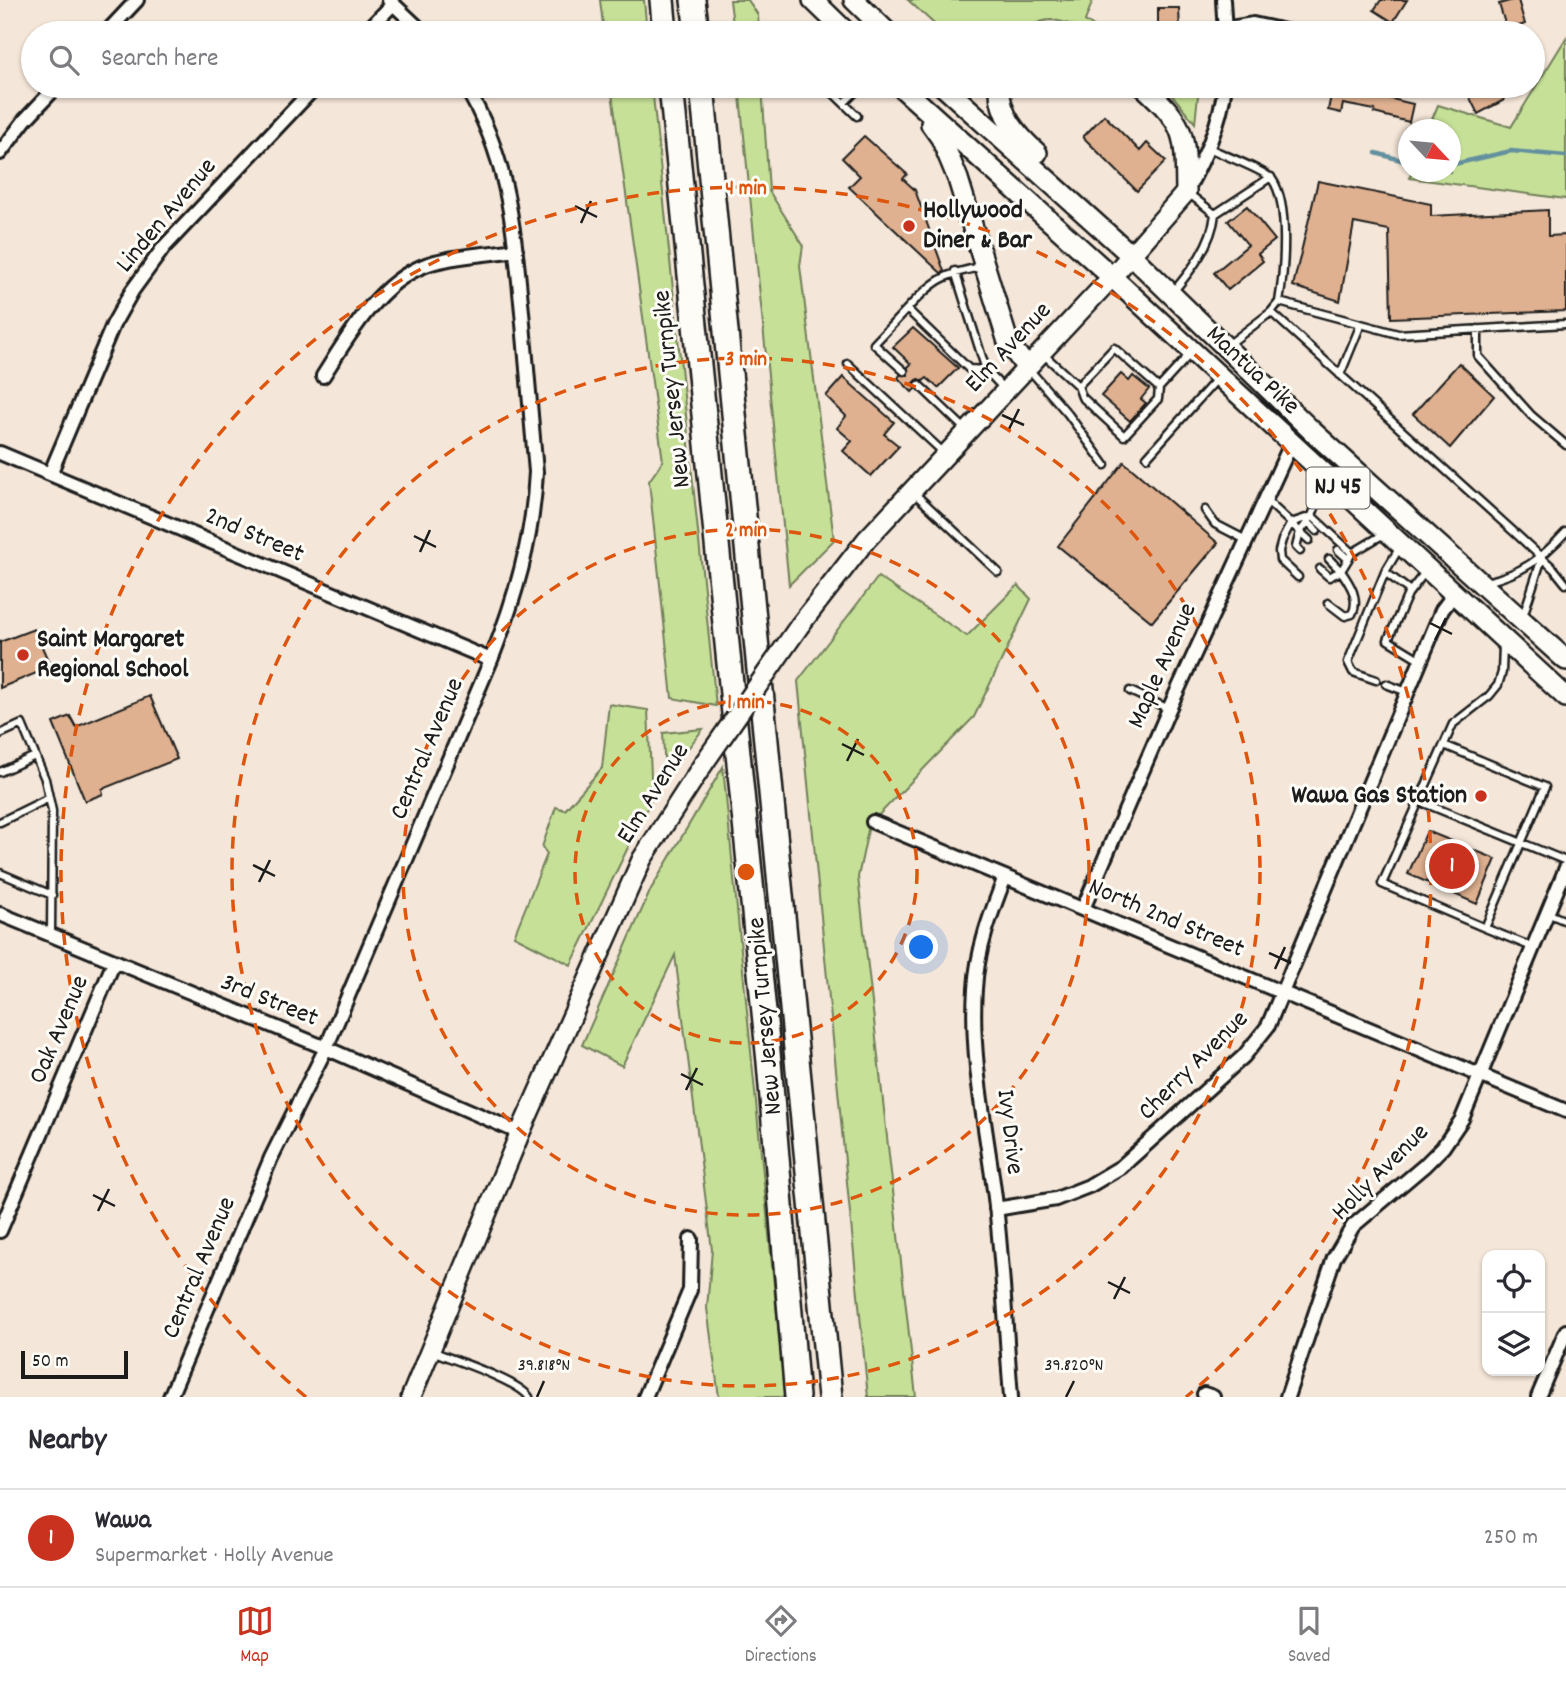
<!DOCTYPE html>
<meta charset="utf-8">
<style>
:root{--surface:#fff;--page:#f7f7f7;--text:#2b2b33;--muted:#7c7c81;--line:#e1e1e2;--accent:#c8321e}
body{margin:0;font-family:Dekko,sans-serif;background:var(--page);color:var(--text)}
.controls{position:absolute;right:21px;bottom:21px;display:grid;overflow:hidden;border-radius:14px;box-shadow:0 2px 5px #0004}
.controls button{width:63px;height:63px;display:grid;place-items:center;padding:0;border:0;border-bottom:2px solid var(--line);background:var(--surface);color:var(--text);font:35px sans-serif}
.compass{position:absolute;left:1398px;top:119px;width:63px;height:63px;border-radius:50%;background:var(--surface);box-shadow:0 2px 5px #0004;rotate:116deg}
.scale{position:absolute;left:21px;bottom:18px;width:107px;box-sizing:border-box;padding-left:7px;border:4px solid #1c1c1c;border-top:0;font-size:19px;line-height:24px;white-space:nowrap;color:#1c1c1c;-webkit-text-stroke:5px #fdfcf7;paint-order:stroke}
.you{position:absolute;left:922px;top:948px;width:24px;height:24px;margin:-18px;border:5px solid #fff;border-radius:50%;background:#1a73e8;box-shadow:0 0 0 10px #1a73e833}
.badge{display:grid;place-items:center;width:46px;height:46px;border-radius:50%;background:var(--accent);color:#fff;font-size:23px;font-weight:700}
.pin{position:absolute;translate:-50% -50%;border:4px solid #fff;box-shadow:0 2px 7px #0006}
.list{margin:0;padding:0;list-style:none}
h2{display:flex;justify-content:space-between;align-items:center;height:91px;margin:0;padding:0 28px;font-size:30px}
h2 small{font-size:23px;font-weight:400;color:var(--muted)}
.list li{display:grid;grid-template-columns:46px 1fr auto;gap:21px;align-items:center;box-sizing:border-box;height:98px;padding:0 28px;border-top:2px solid var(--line)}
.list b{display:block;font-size:26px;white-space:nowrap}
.list p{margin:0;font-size:23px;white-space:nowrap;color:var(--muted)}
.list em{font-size:23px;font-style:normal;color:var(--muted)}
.icon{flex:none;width:38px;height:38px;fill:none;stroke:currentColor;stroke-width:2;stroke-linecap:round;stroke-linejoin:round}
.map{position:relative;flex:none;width:1566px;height:1397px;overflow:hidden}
.search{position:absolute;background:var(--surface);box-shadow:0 2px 5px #0004;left:21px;right:21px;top:21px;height:77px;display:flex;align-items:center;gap:18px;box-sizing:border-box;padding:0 24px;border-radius:38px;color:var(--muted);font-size:26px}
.sheet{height:189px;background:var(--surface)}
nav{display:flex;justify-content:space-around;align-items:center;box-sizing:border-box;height:98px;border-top:2px solid var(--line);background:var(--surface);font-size:19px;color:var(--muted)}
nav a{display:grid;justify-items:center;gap:4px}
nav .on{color:var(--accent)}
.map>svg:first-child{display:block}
</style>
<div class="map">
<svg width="1566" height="1397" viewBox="0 0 1566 1397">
<rect width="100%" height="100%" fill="#f4e6d8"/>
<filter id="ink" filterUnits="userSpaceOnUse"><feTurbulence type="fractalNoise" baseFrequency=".0143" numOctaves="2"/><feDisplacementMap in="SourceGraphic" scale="14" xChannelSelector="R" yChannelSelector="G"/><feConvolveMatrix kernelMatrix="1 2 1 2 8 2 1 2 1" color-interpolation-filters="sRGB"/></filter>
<g filter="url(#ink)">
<path fill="#c6e197" stroke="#717e5a" stroke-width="2" d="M600,0H644L647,33H604Z
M730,0H748L758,15L759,33H734Z
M908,0H1093L1085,21L1103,33C1084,33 1069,21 1051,20C1035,20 1023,32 1010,33C988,35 965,33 944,33Z
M1566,38V199L1409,178L1412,172H1450V130L1428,129L1438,105L1511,127Z
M611,86H652L716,706L672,698L649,481L663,461Z
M739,86H762L769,191L803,245L800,266L834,540L789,585Z
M1161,86H1199L1195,123L1173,96Z
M878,577L967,636L1018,585L1031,599L974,717L869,825L858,877L916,1397H868L798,681Z
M609,704L648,710L652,798L571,965L514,936L547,854L542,847L556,807L565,810L602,768Z
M703,729L665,778L663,733Z
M723,767L785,1397H719L707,1308L712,1250L675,955L622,1066L582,1045L651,889Z"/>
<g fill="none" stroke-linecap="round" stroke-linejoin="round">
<path stroke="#64909f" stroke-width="4.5" d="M1376,153L1408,162
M1450,165L1511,151L1566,156"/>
</g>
<path fill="#dfb190" stroke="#1c1c1c" stroke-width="2" d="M1381,0H1407L1393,22L1374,10Z
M1513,0H1518L1525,24L1507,30L1499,4Z
M1158,8H1179L1180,33H1158Z
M1333,86H1363L1362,92L1413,104L1409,122L1374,113L1375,110L1343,104L1341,113L1328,110Z
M1488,86H1497L1504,100L1478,114L1469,96Z
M1104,115L1140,151L1147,143L1166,161L1137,191L1083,137Z
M864,136L907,174L903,179L915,190L944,271L941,273L849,187L860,176L842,158Z
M1318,181L1431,204V216L1548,210V236L1566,235V311L1391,318L1389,230L1354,223L1340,301L1293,286Z
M1247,206L1275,240L1258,254L1263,261L1228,290L1214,273L1248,245L1228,221Z
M913,328L958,368L938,388L927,378L923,381L918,379L914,383L915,389L912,392L898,378L900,375H908V367L911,364L893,347Z
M1459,363L1494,396L1450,448L1413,414Z
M1121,374L1129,381L1133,376L1149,389L1141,399L1146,403L1130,421L1101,396Z
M843,377L894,422L884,434L899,446L871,476L843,451L852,441L837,428L846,416L826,396Z
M1124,462L1218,543L1152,622L1058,546Z
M34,629L51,667L0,688V642Z
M150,696L177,759L102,789L103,794L85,801L53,723L70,716L76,727Z
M1427,831L1496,859L1477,904L1408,874Z"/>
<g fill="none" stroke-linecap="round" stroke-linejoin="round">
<g stroke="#1c1c1c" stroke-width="11">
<path id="service" d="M826,86L857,116
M844,103L861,86
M1209,148C1221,154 1266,171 1272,179C1290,204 1284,272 1279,302L1398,334L1566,324
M1215,214L1271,177
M955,271L986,370L1003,388
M1172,293C1191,271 1212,244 1215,214L1188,193
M1279,302L1271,312L1514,532L1554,569L1566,584
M907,309C933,281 944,273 982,267
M1478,329V356L1531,415L1566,445
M1228,345L1271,312
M1042,353L1078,386L1082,397L1124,436L1158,399L1159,388L1190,354
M848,364L944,453
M1028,368L1068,414L1105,465
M904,371L874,344L907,309L969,369L986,370
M1340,375L1361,324
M919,385L966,430
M1078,386L1114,348L1159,388
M1147,457L1217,379
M913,492L998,572
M1266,500L1309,540
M1205,510L1215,524L1246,540
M1312,516L1352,553
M1308,522L1317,531
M1338,550L1348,559
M1300,551L1296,547L1300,532L1312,516L1326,478
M1320,569L1329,577L1341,571L1329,559
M1385,572L1410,591
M1298,577L1280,560L1279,551L1282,540L1291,523L1312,516
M1486,582C1523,573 1541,559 1566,532
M1328,603L1345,616L1352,614C1360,599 1350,584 1341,571L1352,553L1384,534
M1523,616L1542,558
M1503,645L1502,672L1498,685L1489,696L1453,724L1419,801L1566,861
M1421,660L1388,640L1408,594L1426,571
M1376,680L1353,672L1348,662L1385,572L1400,547
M1386,684L1407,692
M1130,691L1169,709
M0,734L22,724L45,779L52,811L51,934
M0,772L35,756
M1419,801L1382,884L1485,928L1545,787L1444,745
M0,822L49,798
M0,873L52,895
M1547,913L1566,921
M1485,928L1532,947
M432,1351C453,1360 517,1380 529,1397"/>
</g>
<g stroke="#1c1c1c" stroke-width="18">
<path id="minor" d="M389,0L424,33
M1223,0L1225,33
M1224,29L1253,24L1294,33
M106,33L137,0
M365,33L393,4
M0,153L25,120L57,86
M1187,190C1205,157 1220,124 1225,86
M323,376C351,332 382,276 435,262C461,255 490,254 516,250
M0,453L491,660
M50,474L113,325L132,291L164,247L316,86
M873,822L1566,1111
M1005,877C991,913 977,950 975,989C970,1060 988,1136 996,1206C1003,1269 1006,1333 1011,1397
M1083,909L1169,709L1291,444
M0,914L326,1048L520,1133
M996,1209L1056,1199L1089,1186L1121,1167L1244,1056L1268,1026L1442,610L1454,594
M0,1231L114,962
M1204,1394L1213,1397
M170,1397L271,1158L326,1048L491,660C515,599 533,539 536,472C531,419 527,365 522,312C514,231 509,157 465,86
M645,1397L690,1290L691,1239
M1287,1397L1334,1258L1353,1226L1424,1166L1443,1147L1462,1119L1566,868
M1538,1397L1566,1331"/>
</g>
<g stroke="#1c1c1c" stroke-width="23">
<path id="secondary" d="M800,625L866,540L1112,277L1186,192
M411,1397L520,1133L642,859L704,763"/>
</g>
<g stroke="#1c1c1c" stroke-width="24">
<path id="primary" d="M813,0L847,33
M854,0L888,33
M900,86L1112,277L1566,697
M943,86L1132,256L1312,431L1566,660
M1000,86C998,114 1017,135 1037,153
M1143,86C1187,126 1185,134 1186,192
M931,124L941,138L958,179L1008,342L1026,367"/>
</g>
<g stroke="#1c1c1c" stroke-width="28">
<path id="motorway" d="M662,0L665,33
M693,0L697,33
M671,86L769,1062L797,1397
M702,86L830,1397"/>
</g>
<use href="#service" stroke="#fdfcf7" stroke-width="6"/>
<use href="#minor" stroke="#fdfcf7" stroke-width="12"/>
<use href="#secondary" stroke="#fdfcf7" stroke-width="18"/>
<use href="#primary" stroke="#fdfcf7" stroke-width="19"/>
<use href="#motorway" stroke="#fdfcf7" stroke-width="23"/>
<g stroke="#1c1c1c" stroke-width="23" stroke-linecap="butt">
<path id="secondary-bridge" d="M704,763L800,625"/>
</g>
<use href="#secondary-bridge" stroke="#fdfcf7" stroke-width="18"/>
</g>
</g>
<path fill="none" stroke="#1c1c1c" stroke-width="2.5" d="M575,206L597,217M581,223L591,201M1002,415L1024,425M1008,431L1019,409M414,536L436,547M420,552L430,530M1430,623L1452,634M1435,640L1446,618M842,744L864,755M847,761L858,739M253,865L275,876M259,882L270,860M1269,953L1291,963M1275,969L1285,947M681,1074L703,1085M686,1090L697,1068M93,1195L115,1206M98,1211L109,1189M1108,1282L1130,1293M1114,1299L1125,1277M537,1397L544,1381M1066,1397L1074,1381"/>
<g fill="none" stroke="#de560d" stroke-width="3.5" stroke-dasharray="12 9">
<circle cx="746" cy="872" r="171"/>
<circle cx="746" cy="872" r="343"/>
<circle cx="746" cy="872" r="514"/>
<path d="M306 1397A685 685 0 1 1 1186 1397"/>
</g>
<g fill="#c8321e" stroke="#fdfcf7" stroke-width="2.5">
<circle cx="909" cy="226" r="7"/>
<circle cx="23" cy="655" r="7"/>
<circle cx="1481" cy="796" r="7"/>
</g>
<g text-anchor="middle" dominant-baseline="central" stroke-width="6" stroke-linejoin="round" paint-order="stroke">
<rect fill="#fdfcf7" stroke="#605f5e" stroke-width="2" x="1306.5" y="467.5" width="63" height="41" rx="5"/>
<g font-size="24" font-weight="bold" fill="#1c1c1c">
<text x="1338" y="488">NJ 45</text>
</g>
<g font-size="26" font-weight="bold" fill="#1c1c1c" stroke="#fdfcf7" text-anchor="start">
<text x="923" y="211">Hollywood<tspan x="923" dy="30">Diner &amp; Bar</tspan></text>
<text x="37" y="640">Saint Margaret<tspan x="37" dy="30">Regional School</tspan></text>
<text x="1467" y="796" text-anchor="end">Wawa Gas Station</text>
</g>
<g font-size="26" fill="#1c1c1c" stroke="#fdfcf7">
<text transform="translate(167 216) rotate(-50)">Linden Avenue</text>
<text transform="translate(1009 348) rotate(-47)">Elm Avenue</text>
<text transform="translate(1252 371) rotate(43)">Mantua Pike</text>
<text transform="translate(673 389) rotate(-96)">New Jersey Turnpike</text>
<text transform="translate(254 536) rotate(23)">2nd Street</text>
<text transform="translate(1163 666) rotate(-66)">Maple Avenue</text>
<text transform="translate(428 749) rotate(-67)">Central Avenue</text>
<text transform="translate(654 794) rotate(-58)">Elm Avenue</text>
<text transform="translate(1166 919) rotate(23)">North 2nd Street</text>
<text transform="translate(269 1001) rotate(22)">3rd Street</text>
<text transform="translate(766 1016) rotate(-95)">New Jersey Turnpike</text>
<text transform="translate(60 1030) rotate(-67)">Oak Avenue</text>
<text transform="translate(1194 1066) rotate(-45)">Cherry Avenue</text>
<text transform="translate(1009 1132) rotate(83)">Ivy Drive</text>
<text transform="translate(1381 1173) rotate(-45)">Holly Avenue</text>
<text transform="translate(200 1268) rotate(-67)">Central Avenue</text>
</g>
</g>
<g font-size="18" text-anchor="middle" fill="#1c1c1c" stroke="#fdfcf7" stroke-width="6" stroke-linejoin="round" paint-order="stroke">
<text x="544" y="1370">39.818°N</text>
<text x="1074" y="1370">39.820°N</text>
</g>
<circle cx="746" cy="872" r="10" fill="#de560d" stroke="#fdfcf7" stroke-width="3.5"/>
<g font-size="21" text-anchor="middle" font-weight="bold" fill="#de560d" stroke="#fdfcf7" stroke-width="6" stroke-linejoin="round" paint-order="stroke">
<text x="746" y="194">4 min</text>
<text x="746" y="365">3 min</text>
<text x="746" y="536">2 min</text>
<text x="746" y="708">1 min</text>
</g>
</svg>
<div class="controls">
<button><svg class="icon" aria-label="locate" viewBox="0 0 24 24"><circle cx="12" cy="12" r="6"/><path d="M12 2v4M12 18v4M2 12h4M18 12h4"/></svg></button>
<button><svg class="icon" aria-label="layers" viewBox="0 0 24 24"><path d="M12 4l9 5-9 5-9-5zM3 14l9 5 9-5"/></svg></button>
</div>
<svg class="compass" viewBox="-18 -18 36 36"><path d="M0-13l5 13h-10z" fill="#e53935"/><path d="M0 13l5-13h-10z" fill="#7c7c81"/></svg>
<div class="scale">50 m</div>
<div class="you"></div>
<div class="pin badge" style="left:1452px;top:866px">1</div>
<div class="search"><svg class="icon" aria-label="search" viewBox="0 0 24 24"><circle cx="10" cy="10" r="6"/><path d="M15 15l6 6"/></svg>Search here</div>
</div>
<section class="sheet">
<h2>Nearby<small></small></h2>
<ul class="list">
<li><span class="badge">1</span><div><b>Wawa</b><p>Supermarket · Holly Avenue</p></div><em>250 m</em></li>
</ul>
</section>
<nav>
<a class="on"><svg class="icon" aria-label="map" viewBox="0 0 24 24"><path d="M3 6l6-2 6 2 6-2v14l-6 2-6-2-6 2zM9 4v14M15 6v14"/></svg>Map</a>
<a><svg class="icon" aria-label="directions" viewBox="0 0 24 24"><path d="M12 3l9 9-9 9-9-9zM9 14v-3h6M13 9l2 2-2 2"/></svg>Directions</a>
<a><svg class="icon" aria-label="saved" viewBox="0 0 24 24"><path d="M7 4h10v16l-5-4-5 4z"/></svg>Saved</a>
</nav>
